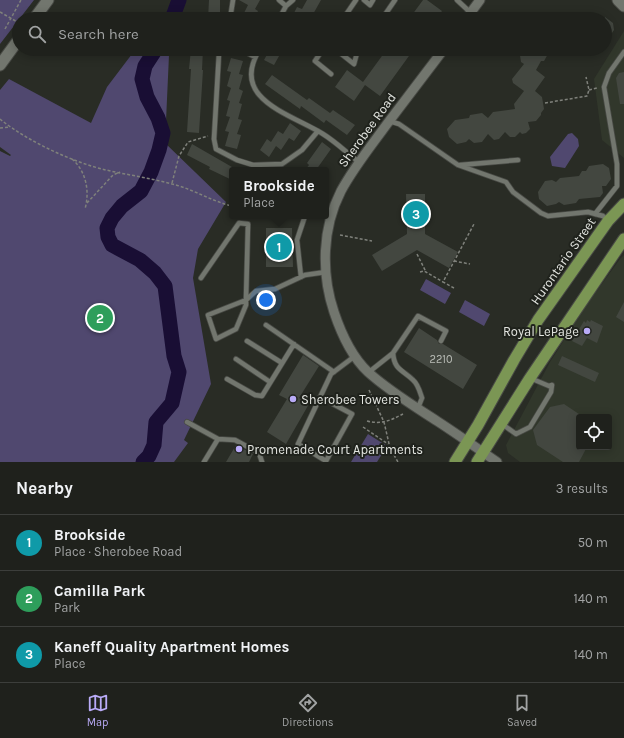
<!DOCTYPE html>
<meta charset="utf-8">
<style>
:root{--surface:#1f211c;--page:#272925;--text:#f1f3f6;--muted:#a1a3a3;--line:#3c3e3b;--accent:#b9abf7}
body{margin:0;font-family:Karla,sans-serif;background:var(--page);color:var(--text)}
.controls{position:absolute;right:12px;bottom:12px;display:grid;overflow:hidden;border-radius:4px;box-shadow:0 2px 10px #0003}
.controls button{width:36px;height:36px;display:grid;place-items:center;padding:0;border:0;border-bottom:1px solid var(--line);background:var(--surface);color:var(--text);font:20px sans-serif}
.you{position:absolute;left:266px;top:300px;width:14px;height:14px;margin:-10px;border:3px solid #fff;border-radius:50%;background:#1a73e8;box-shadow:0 0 0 6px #1a73e833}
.badge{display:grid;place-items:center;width:26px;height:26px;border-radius:50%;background:var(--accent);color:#fff;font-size:13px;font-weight:700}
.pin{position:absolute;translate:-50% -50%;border:2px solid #fff;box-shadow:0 1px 4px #0006}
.popup{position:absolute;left:229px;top:167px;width:100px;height:52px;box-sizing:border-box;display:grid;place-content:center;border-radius:4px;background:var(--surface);filter:drop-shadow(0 1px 3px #0005);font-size:13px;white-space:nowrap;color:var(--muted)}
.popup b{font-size:15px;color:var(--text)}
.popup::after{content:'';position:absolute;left:50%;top:100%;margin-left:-8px;border:8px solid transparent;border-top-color:var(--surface)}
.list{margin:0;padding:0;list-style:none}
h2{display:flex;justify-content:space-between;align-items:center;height:52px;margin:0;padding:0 16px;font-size:17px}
h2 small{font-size:13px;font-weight:400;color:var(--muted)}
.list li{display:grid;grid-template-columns:26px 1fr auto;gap:12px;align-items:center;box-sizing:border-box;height:56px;padding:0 16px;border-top:1px solid var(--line)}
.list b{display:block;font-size:15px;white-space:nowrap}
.list p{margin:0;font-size:13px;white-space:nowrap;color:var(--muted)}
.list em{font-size:13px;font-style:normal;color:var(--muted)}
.icon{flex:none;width:22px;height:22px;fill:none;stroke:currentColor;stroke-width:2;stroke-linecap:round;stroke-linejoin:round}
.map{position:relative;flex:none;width:624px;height:462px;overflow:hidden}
.search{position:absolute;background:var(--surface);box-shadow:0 2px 10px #0003;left:12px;right:12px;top:12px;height:44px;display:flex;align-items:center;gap:10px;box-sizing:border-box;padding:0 14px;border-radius:22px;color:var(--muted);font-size:15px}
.sheet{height:220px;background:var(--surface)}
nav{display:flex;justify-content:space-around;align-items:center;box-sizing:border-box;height:56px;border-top:1px solid var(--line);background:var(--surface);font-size:11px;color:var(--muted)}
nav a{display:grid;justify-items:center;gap:2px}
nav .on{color:var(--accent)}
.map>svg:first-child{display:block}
</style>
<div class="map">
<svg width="624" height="462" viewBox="0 0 624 462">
<rect width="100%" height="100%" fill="#292c25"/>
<path fill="#31372b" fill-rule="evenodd" d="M624,31V158L602,140L594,79Z
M624,255V462H520L508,453L506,445L550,362L587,304L620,259ZM579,417H609V447H579Z"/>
<path fill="#50486f" d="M0,0H34L0,44Z
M138,49H167L169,55L165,143L226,202L198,249L193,278L211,384L184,440L188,443L174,462H0V151L10,156L11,155L0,147V90L9,79L91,123L107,87L135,50Z
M572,133L578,139L579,146L565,168L552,166L550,157L568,134Z
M426,279L451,293L445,304L420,290Z
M465,300L490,314L484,326L459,312Z
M368,434L387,446L377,462H351Z"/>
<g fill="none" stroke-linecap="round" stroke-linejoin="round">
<path stroke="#190e34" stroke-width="15" d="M172,19L179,0
M143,462L149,456L154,445L156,422L172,403L179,372L174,356L165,286L155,273L140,260L112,245L108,237L107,228L112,218L122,206L141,191L151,172L159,150L163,133L158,118L147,97L142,79L145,66L156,49"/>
</g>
<path fill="#434740" d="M209,0H220V19H208Z
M239,0H260L255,9L258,11L254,19H241L248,5Z
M307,0H321L312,16L308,13L305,19H291L297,7L302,9Z
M423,0H427L442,11L436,19H409Z
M605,17L613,23L614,30L605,43Z
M191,49H203L202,70H203L199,133L187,132L191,69H189Z
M270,49H283L274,65L264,60Z
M387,49H414L380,96L365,85L354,101L335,87L347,70L363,82Z
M519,49H548V54L544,61H541L536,70L545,77L535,91L542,97L544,109L541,113V115L536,121L528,122L530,129L526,133L522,134L520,132L515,137H510L505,132L499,139L494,140L488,134L482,142L474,143L469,139L466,142L457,144L449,137L447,129L455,120L469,118L470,115L482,113L488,118L493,112L515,109L514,104L524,91L513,83L512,79L524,64L521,62Z
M231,58L243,61L239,74L243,75L239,89L243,91L239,103L242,104L238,119L242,120L237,134L241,135L237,149L225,146L229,132L225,131L230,117L226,116L230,101L227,100L231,88L227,86L231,72L227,71Z
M624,72V104H620L616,78L619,73Z
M272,75L307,100L309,98L330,113L333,110L355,125L347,135L326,120L324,123L301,106L300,109L265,84Z
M290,123L301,131L294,141L289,138L281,150L276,146L269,157L260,150L267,139L271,142L278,131L283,134Z
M322,142L331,149L316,170H305L309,165L307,163Z
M192,144L232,167V180L209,169L210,167L187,155Z
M603,164L609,168L611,179L606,186H602L603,193L600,197L579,199L576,203L564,205L559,202L556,204L547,206L539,199L538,192L545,181L552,180L556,182L560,178L579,176L582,171H586L589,166Z
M406,194H425V234L458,252L449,268L417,250L382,271L372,255L407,234Z
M266,228H292L293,267H266Z
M624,302V322L616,317Z
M587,320L590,322L591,320L603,326L597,343L587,338L582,346L572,341L584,321L586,323Z
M419,328L437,340L439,344H443L477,365L463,389L404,352Z
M303,355L319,366L299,398L309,404L286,444L267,432L287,399L279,395Z
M562,356L599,373L595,382L558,365Z
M564,404L579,414V447H587L579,462H563L537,445L533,430L550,407Z
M236,445L253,454L249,462H226Z"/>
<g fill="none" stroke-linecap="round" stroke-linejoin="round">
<g stroke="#484a45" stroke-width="6">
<path id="service" d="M279,0L286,6
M364,0L370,5L373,0
M457,0L471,13L480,19
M230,19L233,0
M279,19L286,6L293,0
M343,19L356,0
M382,19L395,0
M220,49L219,53L214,139L216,149L237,160L253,165L282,164L302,150L318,131
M240,49L255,57
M260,49C228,99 291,114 323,134C336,142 347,153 359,162
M323,49L315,61L331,74
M335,49L354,64L357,53L360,49
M389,121L399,124L458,165L506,182L513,192L541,213L548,216L588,212L603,216L608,221
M460,165L518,160
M595,214L617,186V164L604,87L609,73L624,52
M301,277L297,240L305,216
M201,278L239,223L248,224L246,300V305L236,329L216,339L208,315L246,300L256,291L275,289L305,275L326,272
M266,325L334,372
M247,341L282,363
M236,359L270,382
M369,372L393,353
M227,379L255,395L262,396L294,344
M320,397L352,414L326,461L298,444L331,374L355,356
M418,408L422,398C420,392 418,384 413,380C403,370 394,370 393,353L418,316L446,331L441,341
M187,422L218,439L235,440L259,453L262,462
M502,424L516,434L530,427L551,392L552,385L549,386L530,378
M204,462L218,439"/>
</g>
<g stroke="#484a45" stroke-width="11">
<path id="minor" d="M466,19L480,0
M444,49C425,74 406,99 387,124C371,146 354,167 341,191C322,228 321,273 334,312C341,333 351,356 368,372C389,391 414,406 437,421C457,434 477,448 497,462"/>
</g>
<g stroke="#484a45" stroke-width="13">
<path id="tertiary" d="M618,0L624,6
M34,19L48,0
M0,65L19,39"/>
</g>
<g stroke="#484a45" stroke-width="13">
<path id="primary" d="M455,462L478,425L514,360L538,320L608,221L624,204
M477,462L530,378L624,239"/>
</g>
<path stroke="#7f817b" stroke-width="1.5" stroke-dasharray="3 2" stroke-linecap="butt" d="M0,12L19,23
M5,29L21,0
M589,90L597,88
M545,103L587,96L589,90L586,77
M0,119C27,141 72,162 106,170C128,175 150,178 172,184C193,189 211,201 232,206
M0,128L10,127
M72,159C86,171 90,191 85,209
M172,183L179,156L188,142L208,136
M87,203L113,175L120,172
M340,235L372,241
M417,254L426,272
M454,261L470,264
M420,272L424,271L443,282
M454,288L443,282L474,224
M369,390L384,422L390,448L398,462
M367,421C382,425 391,420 403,414
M363,427L388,444"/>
<use href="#service" stroke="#72766e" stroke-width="4.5"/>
<use href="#minor" stroke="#72766e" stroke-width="9"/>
<use href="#tertiary" stroke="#72766e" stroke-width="11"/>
<use href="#primary" stroke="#7b9654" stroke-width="11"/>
</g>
<g fill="#b9abf7" stroke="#1f221c" stroke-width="1.5">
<circle cx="587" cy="331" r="4"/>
<circle cx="293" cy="399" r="4"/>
<circle cx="239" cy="449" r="4"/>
</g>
<g text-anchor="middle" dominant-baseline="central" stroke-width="4" stroke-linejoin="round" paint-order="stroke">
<g font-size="11" fill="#bbbeb8">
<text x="441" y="359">2210</text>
</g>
<g font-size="13" fill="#e3e5e0" stroke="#1f221c">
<text transform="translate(367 130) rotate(-54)">Sherobee Road</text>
<text transform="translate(563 261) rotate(-55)">Hurontario Street</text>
</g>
<g font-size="13" fill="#e3e5e0" stroke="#1f221c" text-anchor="start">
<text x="579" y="331" text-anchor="end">Royal LePage</text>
<text x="301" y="399">Sherobee Towers</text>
<text x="247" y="449">Promenade Court Apartments</text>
</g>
</g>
</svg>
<div class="controls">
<button><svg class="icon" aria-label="locate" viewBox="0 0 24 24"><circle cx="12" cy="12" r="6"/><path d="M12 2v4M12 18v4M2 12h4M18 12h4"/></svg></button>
</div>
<div class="you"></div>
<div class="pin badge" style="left:279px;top:247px;background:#0f9aa8">1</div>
<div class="popup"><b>Brookside</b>Place</div>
<div class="pin badge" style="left:100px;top:318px;background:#2e9e5b">2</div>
<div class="pin badge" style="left:416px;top:214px;background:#0f9aa8">3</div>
<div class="search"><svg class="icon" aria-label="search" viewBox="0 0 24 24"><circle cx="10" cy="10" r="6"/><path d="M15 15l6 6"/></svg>Search here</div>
</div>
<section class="sheet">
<h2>Nearby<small>3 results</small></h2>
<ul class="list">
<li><span class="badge" style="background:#0f9aa8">1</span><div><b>Brookside</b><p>Place · Sherobee Road</p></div><em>50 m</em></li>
<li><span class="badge" style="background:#2e9e5b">2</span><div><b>Camilla Park</b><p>Park</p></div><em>140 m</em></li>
<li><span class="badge" style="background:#0f9aa8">3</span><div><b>Kaneff Quality Apartment Homes</b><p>Place</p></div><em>140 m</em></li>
</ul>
</section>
<nav>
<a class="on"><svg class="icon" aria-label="map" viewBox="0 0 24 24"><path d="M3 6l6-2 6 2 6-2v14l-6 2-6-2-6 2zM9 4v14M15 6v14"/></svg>Map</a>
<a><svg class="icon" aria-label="directions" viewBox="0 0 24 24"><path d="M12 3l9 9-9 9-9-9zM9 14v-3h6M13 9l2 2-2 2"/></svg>Directions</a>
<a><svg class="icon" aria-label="saved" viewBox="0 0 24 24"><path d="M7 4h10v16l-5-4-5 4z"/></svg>Saved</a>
</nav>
